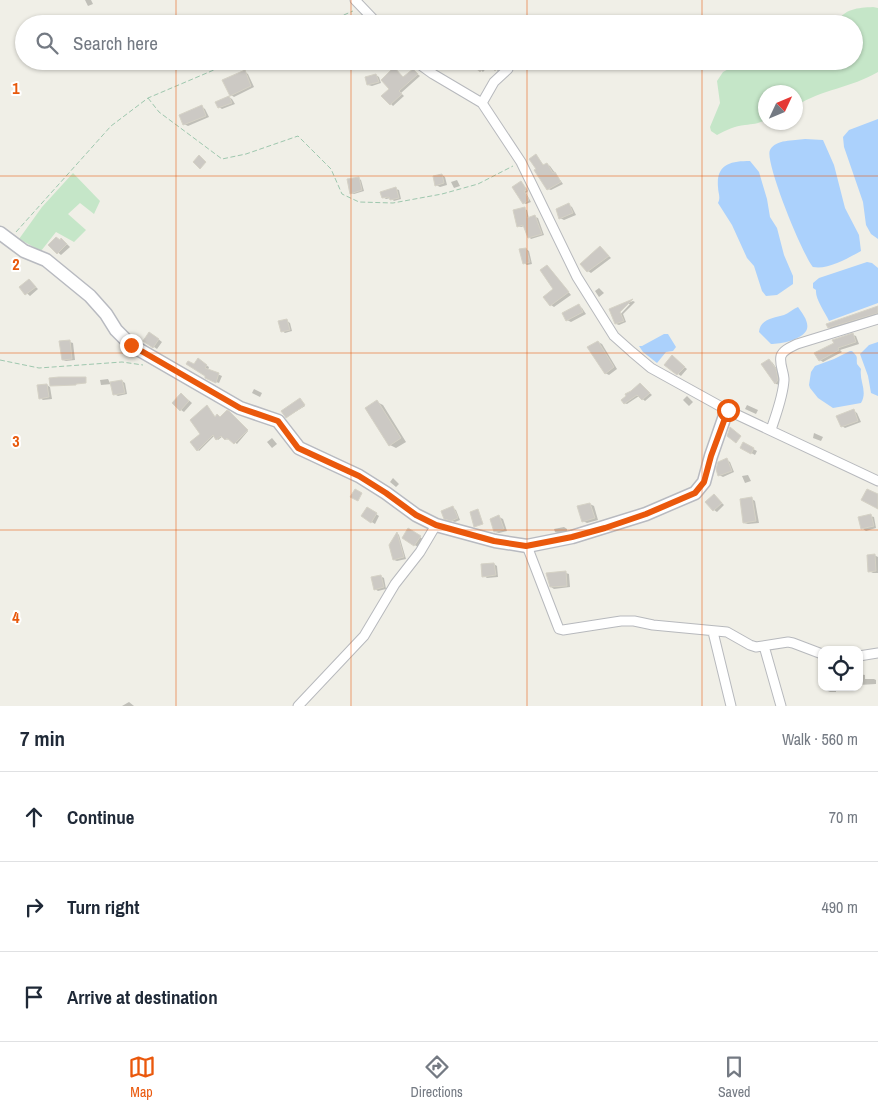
<!DOCTYPE html>
<meta charset="utf-8">
<style>
:root{--surface:#fff;--page:#f2f2f3;--text:#1f2937;--muted:#747a83;--line:#e0e1e3;--accent:#ea580c}
body{margin:0;font-family:"Archivo Narrow",sans-serif;background:var(--page);color:var(--text)}
.controls{position:absolute;right:15px;bottom:15px;display:grid;overflow:hidden;border-radius:10px;box-shadow:0 1px 4px #0004}
.controls button{width:45px;height:45px;display:grid;place-items:center;padding:0;border:0;border-bottom:1px solid var(--line);background:var(--surface);color:var(--text);font:25px sans-serif}
.compass{position:absolute;left:758px;top:85px;width:45px;height:45px;border-radius:50%;background:var(--surface);box-shadow:0 1px 4px #0004;rotate:46deg}
.stop{position:absolute;width:15px;height:15px;margin:-11px;border:4px solid #ea580c;border-radius:50%;background:#fff}
.stop.end{background:#ea580c;border-color:#fff;box-shadow:0 1px 5px #0008}
.list{margin:0;padding:0;list-style:none}
h2{display:flex;justify-content:space-between;align-items:center;height:65px;margin:0;padding:0 20px;font-size:21px}
h2 small{font-size:16px;font-weight:400;color:var(--muted)}
.list li{display:grid;grid-template-columns:32px 1fr auto;gap:15px;align-items:center;box-sizing:border-box;height:90px;padding:0 20px;border-top:1px solid var(--line)}
.list b{display:block;font-size:19px;white-space:nowrap}
.list em{font-size:16px;font-style:normal;color:var(--muted)}
.icon{flex:none;width:28px;height:28px;fill:none;stroke:currentColor;stroke-width:2;stroke-linecap:round;stroke-linejoin:round}
.map{position:relative;flex:none;width:878px;height:706px;overflow:hidden}
.search{position:absolute;background:var(--surface);box-shadow:0 1px 4px #0004;left:15px;right:15px;top:15px;height:55px;display:flex;align-items:center;gap:12px;box-sizing:border-box;padding:0 18px;border-radius:28px;color:var(--muted);font-size:19px}
.sheet{height:335px;background:var(--surface)}
nav{display:flex;justify-content:space-around;align-items:center;box-sizing:border-box;height:70px;border-top:1px solid var(--line);background:var(--surface);font-size:14px;color:var(--muted)}
nav a{display:grid;justify-items:center;gap:2px}
nav .on{color:var(--accent)}
.map>svg:first-child{display:block}
</style>
<div class="map">
<svg width="878" height="706" viewBox="0 0 878 706">
<rect width="100%" height="100%" fill="#f0efe7"/>
<path fill="#c5e6c8" d="M873,7L878,8V72C851,88 822,89 796,106V92H766L765,120C758,124 753,124 745,125C735,126 726,130 717,135L711,131L710,127L720,103L717,81L723,72L743,61H830L835,68H838L842,61H854V24H836C844,8 858,8 873,7Z
M73,173L100,201L94,214L80,203L68,214L86,230L74,242L56,232L41,251L19,239L42,207Z"/>
<path fill="#abd1fc" d="M878,119V239L871,234L866,225L863,202L844,147L843,137L849,130Z
M805,139L823,140L834,165L845,208L859,235L861,251C848,258 828,270 813,267C803,256 764,161 770,150C776,139 793,141 805,139Z
M750,161L759,172L767,199L770,217L777,228L784,255L793,276V284L777,295L766,296L762,291L754,266L747,258L732,225L718,203C721,197 718,193 718,187C716,164 731,161 750,161Z
M867,262L872,263L878,268V303L829,321C825,312 815,299 816,290L813,288V283L819,278Z
M798,307C802,313 809,321 807,329C803,340 780,344 771,344L759,332C760,319 774,318 784,315C789,313 793,309 798,307Z
M664,334H668L676,347L673,351L666,352L657,363L643,352L639,346H642Z
M878,342V396L871,393L868,376L860,354L869,345Z
M850,351H852C859,358 856,356 857,364L861,369C859,381 868,391 861,403L833,408L818,398L810,388L809,385L811,372L815,366L834,359Z"/>
<path fill="#0003" fill-rule="evenodd" d="M85,0H91L93,4L88,6Z
M419,18L422,20L425,24H412Z
M365,61H372L373,63L369,66Z
M470,61H504L505,63L498,71L490,64L483,72Z
M245,72L248,74L254,87L234,97L231,95Z
M415,72L420,76L401,93L404,96L393,106L391,104L404,78Z
M376,75L379,77L381,83L372,86L368,85Z
M229,97L232,99L235,104L222,109L219,107Z
M202,107L205,109L209,117L188,126L184,124Z
M536,156L544,166L547,164L550,166L563,184L551,190L548,189Z
M442,175L445,177L447,185L440,187L436,185Z
M358,178L361,180L364,191L354,194L351,193Z
M457,180L460,186L454,188L451,182Z
M521,182L528,191L526,193L531,202L526,204L524,203Z
M396,189L399,190L401,199L394,201L391,198L386,199L383,197Z
M569,205L572,207L576,215L564,220L560,218Z
M524,209L527,210L529,219L535,217L538,218L544,235L531,239L529,237L525,226L521,227L518,226Z
M65,242L70,247L61,255L49,245Z
M600,247L611,258L591,273L588,271Z
M526,249L529,251L532,264L527,265L524,263Z
M547,267L550,269L571,295L554,307L551,305L555,289Z
M29,280L38,289L30,296L20,287Z
M599,288L604,293L599,297L595,291Z
M633,301L635,302L623,314L626,322L619,325L616,324L611,310ZM627,304H630L617,318L615,316Z
M579,306L582,308L586,314L571,322L567,320Z
M878,307V316L834,330L829,327Z
M287,321L290,323L292,331L285,333L282,331Z
M153,335L162,342L157,349L154,347Z
M853,335L856,336L859,344L840,350L842,352L823,362L820,360Z
M70,342L73,343L75,360L66,361L63,360Z
M598,342L602,344L617,369L609,375L605,373Z
M673,357L687,369L681,376L678,374Z
M769,361L772,362L779,372L780,385L776,384L763,364Z
M201,362L209,367L208,370L222,376L219,383L209,379L195,365Z
M108,379L110,383L122,381L125,383L127,394L118,396L114,394L112,384L101,385L100,380Z
M640,384L652,395L645,401L639,396L627,404L624,403Z
M47,385L50,387L52,399L43,400L40,398L39,386Z
M254,389L262,393L260,397L252,393Z
M184,396L192,403L184,412L181,410Z
M687,396L693,402L689,406L683,400Z
M302,401L305,406L287,417Z
M377,402L383,405L406,442L396,448L390,445Z
M747,405L758,410L756,414L745,409Z
M208,408L216,418H220L230,413L248,431L237,444L229,438L227,440L223,436L218,440L214,436L199,451L198,450Z
M854,411L857,413L861,422L845,428L842,426Z
M814,433L823,437L821,441L813,438Z
M272,438L277,444L272,448L267,442Z
M744,444L757,451L755,455L742,448Z
M727,460L730,462L734,472L723,477L719,475Z
M748,475L751,481L745,483L742,476Z
M393,478L399,484L396,487L390,482Z
M717,498L724,505L717,512L714,510Z
M752,499L755,501L759,523L748,524L744,523Z
M590,504L594,506L598,520L587,523L583,521Z
M367,508L379,516L375,524L362,516Z
M453,508L456,510L460,520L455,522L449,520Z
M870,516L874,517L876,528L866,531L863,529Z
M499,517L503,519L507,531L499,533L495,532Z
M564,527L567,529V532L558,533L555,532L554,529Z
M409,530L423,539L418,547L403,538Z
M397,533L399,535L406,559L397,561L394,560Z
M874,555L878,557V573H873L869,571Z
M494,564L497,566L498,577L487,578L484,576Z
M566,573L569,574L570,587L554,589L551,587Z
M380,576L384,578L386,589L378,591L375,589Z
M859,674L865,675V679H874L876,680V684L859,685Z
M828,687H850V690H836V692H830L828,691Z
M129,702L134,706H122Z"/>
<path fill="#ccc9c4" stroke="#d5d2c6" d="M468,61H504L495,71L488,64L480,72Z
M394,67L403,77L413,69L418,74L399,91L402,94L390,105L381,96L389,89L381,80Z
M245,70L251,86L230,96L222,80Z
M376,74L379,82L367,85L365,77Z
M229,96L232,103L218,108L215,102Z
M202,105L206,116L183,125L179,115Z
M536,154L543,165L547,163L553,173L555,172L561,182L547,190L534,170L536,169L529,159Z
M199,155L206,162L200,169L193,162Z
M442,174L444,183L435,186L433,176Z
M359,177L362,190L350,194L347,179Z
M521,181L527,190L524,191L529,200L523,204L512,187Z
M396,187L399,198L390,200L389,197L382,198L380,192Z
M569,203L573,213L559,219L556,209Z
M525,207L527,218L535,215L542,234L528,238L523,225L517,227L513,210Z
M56,237L60,240L61,238L67,244L57,254L48,245Z
M600,246L609,256L587,272L580,264Z
M526,248L530,262L523,264L519,249Z
M547,265L569,292L550,306L543,297L553,289L540,270Z
M29,279L36,287L25,295L19,287Z
M633,299L620,312L624,321L615,324L609,309Z
M579,304L583,312L566,321L562,313Z
M878,306V313L828,328L826,324Z
M287,319L290,330L281,332L278,321Z
M149,332L159,339L153,348L143,341Z
M853,333L856,342L838,348L839,350L819,361L814,353L834,343L832,340Z
M70,340L72,359L62,360L59,341Z
M598,341L614,367L605,374L587,347Z
M672,355L685,367L677,375L664,365Z
M198,358L207,365L205,368L219,373L216,383L205,378V376L186,364L188,361L194,364Z
M769,359L776,369L778,380L775,384L761,364Z
M59,377H86V383L76,384V385L50,386L49,378Z
M122,380L125,393L113,395L110,382Z
M640,383L650,393L642,400L637,395L624,404L621,400L626,396L625,394L631,391Z
M47,384L49,397L39,399L37,385Z
M181,393L189,401L180,411L172,403Z
M300,398L305,405L286,418L281,411Z
M377,400L401,438L389,446L365,408Z
M207,405L215,417L217,414L220,417L227,410L229,411L248,430L234,444L227,438L225,440L221,436L216,440L213,435L197,451L190,442L200,434L190,420Z
M854,409L858,421L841,427L836,416Z
M730,427L741,436L736,443L727,436Z
M743,442L754,448L751,454L740,448Z
M727,458L732,471L718,476L716,469L718,462Z
M355,489L362,493L358,501L350,497Z
M867,489L878,494V509L861,500Z
M714,494L722,503L713,511L705,502Z
M752,497L756,521L743,523L740,499Z
M590,503L595,518L582,522L577,506Z
M453,506L458,518L451,521L444,519L441,511Z
M367,507L377,513L371,523L361,516Z
M478,509L483,524L474,527L470,512Z
M871,514L874,526L861,529L858,517Z
M499,515L504,529L494,532L490,519Z
M408,528L421,536L414,546L402,538Z
M397,532L404,557L393,560L389,545Z
M875,554L876,571L868,572L867,555Z
M494,563L496,575L482,577L481,564Z
M566,571L567,586L550,587L546,573Z
M381,575L384,587L374,590L371,577Z"/>
<g fill="none" stroke-linecap="round" stroke-linejoin="round">
<g stroke="#b7b9bd" stroke-width="11">
<path id="street" d="M355,0L378,24
M415,61L433,74L482,103L521,162L577,277L614,336L632,352L651,368L727,410L878,481
M482,103L494,82L508,69
M771,430C776,414 783,397 784,380C784,372 779,364 781,356C783,350 791,347 797,344L878,319
M527,546L557,624L559,629L563,630L621,621H634L653,625L727,632L750,645L756,647L788,642L793,643L822,654
M713,632L731,706
M764,646L781,706
M859,656L878,653
M298,706L364,636L395,584L420,552L436,525"/>
</g>
<g stroke="#b8bac0" stroke-width="15">
<path id="secondary" d="M0,233L24,251L46,260L90,296L106,314L116,330L131,345L240,408L278,421L299,448L359,476L386,493L416,515L436,525L495,541L527,546L572,537L646,514L695,493L704,482L711,456L727,410"/>
</g>
<path stroke="#9ec7ae" stroke-width="1" stroke-dasharray="5 2.5" stroke-linecap="butt" d="M323,24L353,11
M148,98L159,112L222,159L246,154L298,136L331,169L342,194L359,202L393,203L442,194L478,184L513,166
M16,232L111,126L148,98L235,61
M0,360L39,368L122,362L143,365"/>
<use href="#street" stroke="#fff" stroke-width="9"/>
<use href="#secondary" stroke="#fff" stroke-width="12"/>
</g>
<g fill="none" stroke-linecap="round" stroke-linejoin="round">
<path stroke="#ea580c" stroke-width="6" d="M131,345L240,408L278,421L298,448L359,476L386,493L416,515L436,525L494,541L526,546L572,537L605,528L646,514L695,493L704,482L711,456L728,410"/>
</g>
<path fill="none" stroke="#e8590c" stroke-width="1" stroke-opacity="0.55" d="M176,0V24M351,0V24M527,0V24M702,0V24M176,61V706M351,61V706M527,61V706M702,61V706M0,176H878M0,353H878M0,530H878"/>
<g font-size="16" text-anchor="middle" font-weight="bold" fill="#e8590c" stroke="#fff" stroke-width="4" stroke-linejoin="round" paint-order="stroke">
<text x="16" y="94">1</text>
<text x="16" y="270">2</text>
<text x="16" y="447">3</text>
<text x="16" y="623">4</text>
</g>
</svg>
<div class="controls">
<button><svg class="icon" aria-label="locate" viewBox="0 0 24 24"><circle cx="12" cy="12" r="6"/><path d="M12 2v4M12 18v4M2 12h4M18 12h4"/></svg></button>
</div>
<svg class="compass" viewBox="-18 -18 36 36"><path d="M0-13l5 13h-10z" fill="#e53935"/><path d="M0 13l5-13h-10z" fill="#747a83"/></svg>
<div class="stop" style="left:728px;top:410px"></div>
<div class="stop end" style="left:131px;top:345px"></div>
<div class="search"><svg class="icon" aria-label="search" viewBox="0 0 24 24"><circle cx="10" cy="10" r="6"/><path d="M15 15l6 6"/></svg>Search here</div>
</div>
<section class="sheet">
<h2>7 min<small>Walk · 560 m</small></h2>
<ul class="list">
<li><svg class="icon" aria-label="ahead" viewBox="0 0 24 24"><path d="M12 20V5M6 11l6-6 6 6"/></svg><div><b>Continue</b></div><em>70 m</em></li>
<li><svg class="icon" aria-label="right" viewBox="0 0 24 24"><path d="M7 20v-9h11M14 6l5 5-5 5"/></svg><div><b>Turn right</b></div><em>490 m</em></li>
<li><svg class="icon" aria-label="arrive" viewBox="0 0 24 24"><path d="M6 21V4h12l-3 4 3 4H6"/></svg><div><b>Arrive at destination</b></div></li>
</ul>
</section>
<nav>
<a class="on"><svg class="icon" aria-label="map" viewBox="0 0 24 24"><path d="M3 6l6-2 6 2 6-2v14l-6 2-6-2-6 2zM9 4v14M15 6v14"/></svg>Map</a>
<a><svg class="icon" aria-label="directions" viewBox="0 0 24 24"><path d="M12 3l9 9-9 9-9-9zM9 14v-3h6M13 9l2 2-2 2"/></svg>Directions</a>
<a><svg class="icon" aria-label="saved" viewBox="0 0 24 24"><path d="M7 4h10v16l-5-4-5 4z"/></svg>Saved</a>
</nav>
